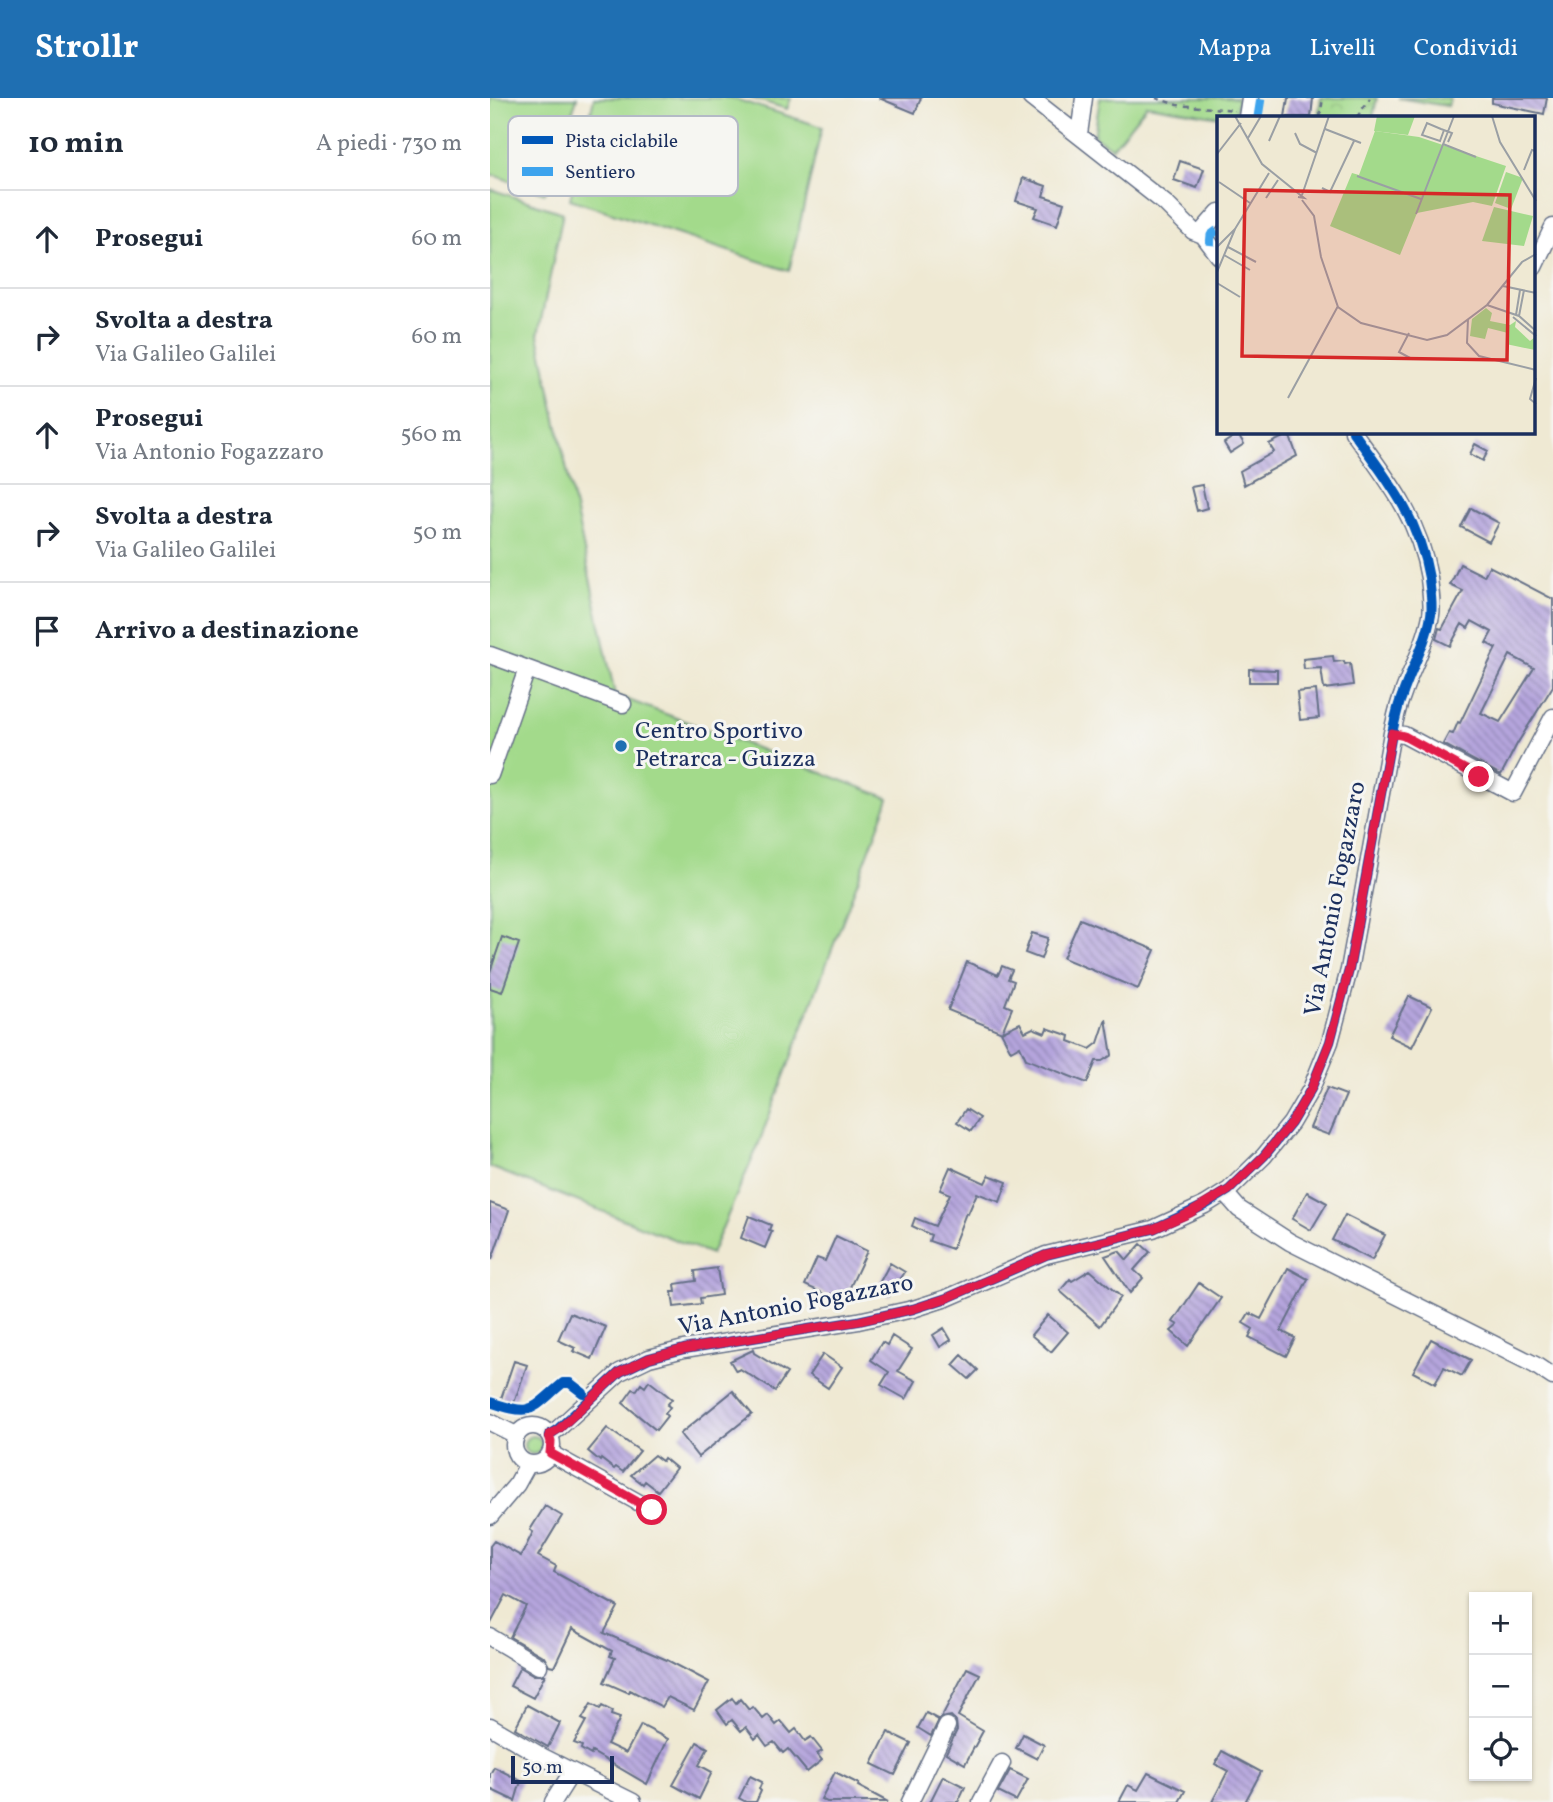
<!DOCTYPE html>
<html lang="it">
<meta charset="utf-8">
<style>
:root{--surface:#fff;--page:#f6f6f7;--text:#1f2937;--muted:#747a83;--line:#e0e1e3;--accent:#1f6fb2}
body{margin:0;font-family:Vollkorn,serif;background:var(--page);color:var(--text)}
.controls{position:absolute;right:21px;bottom:21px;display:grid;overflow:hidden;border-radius:0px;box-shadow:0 2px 5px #0004}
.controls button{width:63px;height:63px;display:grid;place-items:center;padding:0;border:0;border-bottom:2px solid var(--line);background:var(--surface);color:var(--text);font:35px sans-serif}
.scale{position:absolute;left:21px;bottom:18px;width:103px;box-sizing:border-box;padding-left:7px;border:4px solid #1b2f5e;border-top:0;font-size:19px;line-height:24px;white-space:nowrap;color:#1b2f5e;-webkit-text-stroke:5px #f6f6f2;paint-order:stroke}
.stop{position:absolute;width:21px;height:21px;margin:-16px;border:5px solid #e11d48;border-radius:50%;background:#fff}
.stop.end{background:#e11d48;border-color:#fff;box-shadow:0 2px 7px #0008}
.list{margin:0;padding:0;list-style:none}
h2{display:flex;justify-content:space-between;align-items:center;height:91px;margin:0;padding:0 28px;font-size:30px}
h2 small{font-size:23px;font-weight:400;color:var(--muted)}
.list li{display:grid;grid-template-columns:46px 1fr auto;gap:21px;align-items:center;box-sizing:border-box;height:98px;padding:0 28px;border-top:2px solid var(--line)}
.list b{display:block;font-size:26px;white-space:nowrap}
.list p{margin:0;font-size:23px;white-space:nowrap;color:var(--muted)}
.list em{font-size:23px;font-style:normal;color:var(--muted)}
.icon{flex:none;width:38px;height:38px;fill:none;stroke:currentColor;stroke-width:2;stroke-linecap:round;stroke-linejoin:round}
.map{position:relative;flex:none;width:1063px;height:1704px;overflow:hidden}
header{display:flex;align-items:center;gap:42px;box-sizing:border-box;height:98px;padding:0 35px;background:var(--accent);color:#fff}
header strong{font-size:33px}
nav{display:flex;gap:38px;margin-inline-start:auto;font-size:24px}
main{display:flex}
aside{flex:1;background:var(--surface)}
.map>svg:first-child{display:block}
</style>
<header>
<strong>Strollr</strong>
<nav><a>Mappa</a><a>Livelli</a><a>Condividi</a></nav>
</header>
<main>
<aside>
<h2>10 min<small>A piedi · 730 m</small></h2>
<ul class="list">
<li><svg class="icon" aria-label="ahead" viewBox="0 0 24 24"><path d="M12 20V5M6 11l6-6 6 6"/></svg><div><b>Prosegui</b></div><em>60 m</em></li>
<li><svg class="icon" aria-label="right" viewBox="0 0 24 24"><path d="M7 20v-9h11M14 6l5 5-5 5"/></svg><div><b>Svolta a destra</b><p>Via Galileo Galilei</p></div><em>60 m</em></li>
<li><svg class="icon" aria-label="ahead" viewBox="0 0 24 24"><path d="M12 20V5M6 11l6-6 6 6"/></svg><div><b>Prosegui</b><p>Via Antonio Fogazzaro</p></div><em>560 m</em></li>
<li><svg class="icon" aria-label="right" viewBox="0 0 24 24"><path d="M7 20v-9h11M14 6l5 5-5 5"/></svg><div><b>Svolta a destra</b><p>Via Galileo Galilei</p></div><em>50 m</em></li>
<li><svg class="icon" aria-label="arrive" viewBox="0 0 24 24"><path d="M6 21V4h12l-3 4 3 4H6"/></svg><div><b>Arrivo a destinazione</b></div></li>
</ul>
</aside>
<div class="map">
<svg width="1063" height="1704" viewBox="0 0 1063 1704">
<defs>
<pattern id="park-crowns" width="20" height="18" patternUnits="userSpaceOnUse" patternTransform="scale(1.75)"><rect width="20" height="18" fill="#a3da8b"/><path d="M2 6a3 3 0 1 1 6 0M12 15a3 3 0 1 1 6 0" fill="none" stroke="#8cbb7a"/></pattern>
<pattern id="building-back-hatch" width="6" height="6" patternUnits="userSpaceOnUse" patternTransform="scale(1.75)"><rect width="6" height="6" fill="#b5a5dd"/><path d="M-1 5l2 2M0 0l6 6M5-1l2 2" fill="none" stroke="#9287b6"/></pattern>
</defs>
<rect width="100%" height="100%" fill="#f6f6f2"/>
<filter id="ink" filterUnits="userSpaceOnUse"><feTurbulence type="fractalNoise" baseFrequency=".0143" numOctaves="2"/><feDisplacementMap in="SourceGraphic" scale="14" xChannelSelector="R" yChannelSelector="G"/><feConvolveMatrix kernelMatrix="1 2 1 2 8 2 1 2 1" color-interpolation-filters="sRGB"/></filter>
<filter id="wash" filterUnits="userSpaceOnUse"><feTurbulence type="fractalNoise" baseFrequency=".00686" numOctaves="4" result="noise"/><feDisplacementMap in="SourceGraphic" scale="28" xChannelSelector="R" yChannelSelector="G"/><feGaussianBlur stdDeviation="1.57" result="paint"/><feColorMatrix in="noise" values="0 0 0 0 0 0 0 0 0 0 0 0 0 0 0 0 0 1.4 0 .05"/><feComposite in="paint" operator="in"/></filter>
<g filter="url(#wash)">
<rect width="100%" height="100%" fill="#efe9d3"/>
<path fill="url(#park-crowns)" stroke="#5f8474" stroke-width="2" d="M831,0H887L883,19H828Z
M908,0H960L958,8Z"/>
<path fill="#a3da8b" stroke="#5f8474" stroke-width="2" d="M0,0H87L55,95L0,76Z
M104,0H242L332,29L299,173L80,101Z
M261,0H301L297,11Z
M610,0H748L745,19H730L657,7L622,50L604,38Z
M0,91L73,115L48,237L125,597L399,700L267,1050L221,1156L0,1069Z
M34 1347a9 9 0 1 1 18 0a9 9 0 1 1-18 0Z"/>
<g id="blocks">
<path fill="url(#building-back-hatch)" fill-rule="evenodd" d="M389,0H431L425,15Z
M798,0H823L821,19H795Z
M1002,0H1057L1054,16L1002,5Z
M690,63L714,71L707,90L684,82Z
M533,80L556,88L553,98L574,105L567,127L544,119L548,110L526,103Z
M748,336L754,346L740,355L734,345Z
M799,336L807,358L754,387L750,373L784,354L779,346Z
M985,346L998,353L993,363L980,356Z
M712,387L717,410L707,413L701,389Z
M981,410L1009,425L999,444L971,429Z
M970,466L994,478L999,468L1063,501V588L1027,646L1011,677L953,646L959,635L963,636L968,624L970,625L1006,550L996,545L1002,534L982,523L978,530L972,526L960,548L946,541L949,530L952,531L973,493L960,487ZM1020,557L1044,570L1010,624L991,615Z
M843,558L844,564L854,563L855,566L860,565L863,587L834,591L831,570L814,571L813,561Z
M759,571L787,572V584H759Z
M826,592L829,620L810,622L807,594Z
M590,821L665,852L648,891L573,860Z
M542,835L558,840L551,861L535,855Z
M12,839L29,845L12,894L0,890V874Z
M477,864L508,877L512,868L522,872L518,881L524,883L515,907L522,910L512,934L458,912Z
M919,898L942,909L922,949L899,938Z
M616,921L622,957L612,963H606L597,985L536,961L530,948L521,953L511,934L530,925L535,934L543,930L555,935L557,930L580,938L579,943L600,951L608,945Z
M837,990L856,997L839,1037L820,1030Z
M476,1011L490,1020L481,1033L467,1024Z
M460,1069L495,1085L499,1077L517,1084L510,1104L487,1095L478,1116L476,1115L462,1151L439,1143L441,1137L422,1128L425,1120L445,1128L460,1096L450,1092Z
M817,1094L837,1105L821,1132L802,1121Z
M0,1105L19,1112L2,1161L0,1160Z
M855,1117L895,1137L882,1162L842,1142Z
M259,1118L281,1127L279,1132L282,1133L275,1150L251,1140Z
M346,1138L377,1153L354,1202L342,1196L341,1199L315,1187L327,1160L335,1163Z
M651,1146L660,1154L644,1172L653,1180L640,1195L615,1158L629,1153L637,1162Z
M400,1165L415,1174L399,1198L386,1191Z
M227,1170L231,1197L210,1200L211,1206L184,1209L182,1194H186L185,1186L206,1183L205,1173Z
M798,1170L818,1181L791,1233L805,1240L796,1258L759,1239L763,1231L753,1225L759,1215L771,1221Z
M600,1172L631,1199L610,1228L570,1193L580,1181L582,1183Z
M709,1185L731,1200L698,1248L681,1233L688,1227L683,1224Z
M80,1215L116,1229L102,1261L83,1253L85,1250L68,1242Z
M558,1217L578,1234L561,1254L541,1237Z
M454,1230L461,1242L450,1249L443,1237Z
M402,1238L422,1251L408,1273L426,1283L416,1301L391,1287L399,1274L381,1262L392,1244L397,1247Z
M941,1241L981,1262L972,1278L954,1269L945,1286L923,1274Z
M263,1252L264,1255L297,1275L285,1293L250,1271L246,1273L240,1263Z
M333,1256L352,1269L338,1290L319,1277Z
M472,1257L488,1272L479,1281L463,1267Z
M24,1263L37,1267L24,1305L11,1301Z
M159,1283L182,1301L177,1307L180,1309L175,1316L177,1318L166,1332L133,1305L143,1291L146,1293L151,1286L155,1289Z
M243,1293L262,1316L208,1359L190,1336Z
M117,1330L150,1353L133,1374L126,1369L124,1371L111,1361L110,1363L98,1353Z
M164,1357L172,1363L174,1360L186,1370L168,1393L155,1383L153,1386L141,1377Z
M55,1408L72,1418L48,1458L66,1468L64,1474L128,1509L114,1535L177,1562L219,1584L204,1612L178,1599L172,1609L140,1592L139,1595L114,1584L125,1560L120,1558L122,1553L82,1531L64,1569L59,1568L54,1559L20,1539L36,1508L16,1497L0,1527V1448L4,1443L31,1458L43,1434L40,1432Z
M30,1569L44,1577H55L43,1600L20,1588Z
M477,1570L490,1576L468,1618L493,1633L475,1666L456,1655L467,1632L466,1623L461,1618L451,1620Z
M242,1600L246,1605L250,1601L259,1612L263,1609L273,1621L278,1617L286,1627L291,1623L301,1635L306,1631L315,1643L321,1639L332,1653L327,1656L332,1662L317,1674L298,1651L293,1655L284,1644L277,1648L269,1637L265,1641L256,1629L251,1633L242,1622L237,1626L227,1612Z
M101,1606L110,1611L112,1608L122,1613L121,1617L130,1620L117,1646L136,1655L151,1627L178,1641L157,1686L102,1654L101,1657L91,1651L92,1648L84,1645L96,1623L92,1621Z
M37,1607L70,1625L58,1649L25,1630Z
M436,1615L449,1622L441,1638L428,1630Z
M398,1634L421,1645L405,1677L382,1666Z
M533,1636L554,1647L547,1661L526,1650Z
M207,1644L218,1650L209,1667L222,1674L209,1701L183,1687Z
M732,1653L771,1674L755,1704H722L738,1673L725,1666Z
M4,1669L31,1683L25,1703L0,1691V1676Z
M520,1672L538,1681L526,1703L508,1694Z
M345,1674L369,1686L368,1688L398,1704H337L331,1701Z
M658,1675L695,1693L689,1704H629L638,1687L648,1692Z
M260,1678L272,1684L269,1691L271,1693L266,1704H256L249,1700Z
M453,1678L475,1689L468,1704H440Z"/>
</g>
</g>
<g filter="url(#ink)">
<use href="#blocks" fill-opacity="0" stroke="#657087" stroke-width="2"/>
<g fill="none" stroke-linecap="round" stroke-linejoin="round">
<g stroke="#657087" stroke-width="19">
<path id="minor" d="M541,0L676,106L703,133L713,137L729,158
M757,19L760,0
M589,36L594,0
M713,137L714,131L729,114
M1044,169L1063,129
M0,557L133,606
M902,635L914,637L1023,695L1063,619
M0,677L37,571
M735,1095L749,1111L800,1144L1045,1267L1063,1279
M0,1324L26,1337
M24 1347a19 19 0 1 1 38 0a19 19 0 1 1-38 0Z
M59,1337L69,1330L130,1274L159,1260L194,1251L368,1223L423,1211L457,1200L556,1157L663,1131L715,1107L739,1092L774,1058L801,1025L821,991L840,944L859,872L902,635C905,623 907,610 912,598C921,571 936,546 941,517C943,505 940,492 939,480C929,420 898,382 863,334
M60,1355L162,1412
M0,1418L27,1386L38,1366
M0,1539L49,1568
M0,1628L53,1659L143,1704
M63,1704L82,1674
M420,1704L457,1628
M491,1704L512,1665"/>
</g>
<path stroke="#657087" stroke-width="2.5" stroke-dasharray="5 5" stroke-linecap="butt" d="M666,0L687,7L745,12
M830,19L833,0
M867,19L880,0"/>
<use href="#minor" stroke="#fff" stroke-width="16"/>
<path stroke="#3da3ed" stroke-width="9" stroke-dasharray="18 9" stroke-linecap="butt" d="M768,19L771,0
M720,147L721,137L729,131"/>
<g stroke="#f6f6f2" stroke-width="15">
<path id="cycleway" d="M0,1304C44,1319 40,1312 73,1285H80L93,1295
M59,1337L69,1330L130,1274L159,1260L194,1251L368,1223L423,1211L457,1200L556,1157L663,1131L715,1107L739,1092L774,1058L801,1025L821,991L840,944L859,872L902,635C905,623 907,610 912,598C921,571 936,546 941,517C943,505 940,492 939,480C929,420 898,382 863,334"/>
</g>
<use href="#cycleway" stroke="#0057b8" stroke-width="10"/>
</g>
</g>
<g fill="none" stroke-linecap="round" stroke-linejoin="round" filter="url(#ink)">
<path stroke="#e11d48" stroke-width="9" d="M162,1412L60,1355L61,1344L59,1337L69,1331L130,1274L159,1260L194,1251L369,1223L423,1211L457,1200L556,1157L663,1131L700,1115L739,1092L774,1058L801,1025L821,991L840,944L859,872L902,635L914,638L989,679"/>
</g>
<circle fill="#1f6fb2" stroke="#f6f6f2" stroke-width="2.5" cx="131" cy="648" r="7"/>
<g text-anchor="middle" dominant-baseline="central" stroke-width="6" stroke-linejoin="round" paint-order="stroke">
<g font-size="24" fill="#1b2f5e" stroke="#f6f6f2" text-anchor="start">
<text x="145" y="634">Centro Sportivo<tspan x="145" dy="28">Petrarca - Guizza</tspan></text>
</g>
<g font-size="24" fill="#1b2f5e" stroke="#f6f6f2">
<text transform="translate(846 801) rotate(-79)">Via Antonio Fogazzaro</text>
<text transform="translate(306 1208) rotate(-11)">Via Antonio Fogazzaro</text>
</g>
</g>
<g transform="translate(727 18)">
<rect width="318" height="318" fill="#efe9d3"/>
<path d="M160,0H198L191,19L157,15ZM269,192L275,197L273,205L293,209L299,205L298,211L313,225L318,221V234L289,228L291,217L271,212L268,223L253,220L255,203Z" fill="#a3da8b"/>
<path d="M158,15L202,21L289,50L275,90L256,86L200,97L183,139L113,110L135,57L142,59ZM289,56L306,62L294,93L278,87ZM277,91L316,100L307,130L265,125Z" fill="#a3da8b"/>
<path fill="none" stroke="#9a9fa4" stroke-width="2" d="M18,0L45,48L87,82L81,81M275,0L283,26L319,85M108,13L144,27M227,14L223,25L205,19L210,7L224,13L235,17L231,26M78,17L83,28L100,37M31,22L44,0M52,25L63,0M226,28L259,41M0,38L24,7M307,54L315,34L319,35M140,60L204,83M2,66L33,87M105,72L113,76L137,25M85,79L112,0M49,82L61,64M85,84L97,100L104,141L121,191L144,207L210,224L230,219L270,189L305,146L319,138M199,98L237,0M0,131L18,113L52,57M11,131L39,146M7,139L33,154M0,156L18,113M0,167L23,181M286,170L319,177M270,189L302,200L319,215M299,199L303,174M302,200L307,174M296,201L319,220M251,203L250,227L262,240L319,254M192,217L182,236L195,243M319,262L313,283L319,288M71,282L121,190"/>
<path fill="#d62828" fill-opacity="0.15" stroke="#d62828" stroke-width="3.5" d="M28,74L293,79L290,244L25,240Z"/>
<rect width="318" height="318" fill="none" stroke="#1b2f5e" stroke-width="3.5"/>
</g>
<rect x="18" y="18" width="230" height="80" rx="10" fill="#f6f6f2" stroke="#b4bac6" stroke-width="2"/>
<rect x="32" y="38" width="31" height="8" fill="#0057b8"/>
<rect x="32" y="69" width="31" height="9" fill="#3da3ed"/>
<g font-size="19" fill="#1b2f5e">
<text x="75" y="49">Pista ciclabile</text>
<text x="75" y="80">Sentiero</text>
</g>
</svg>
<div class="controls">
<button>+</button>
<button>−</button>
<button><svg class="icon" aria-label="locate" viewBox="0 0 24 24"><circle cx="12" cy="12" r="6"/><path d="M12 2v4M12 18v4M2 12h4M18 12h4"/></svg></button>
</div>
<div class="scale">50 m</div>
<div class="stop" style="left:162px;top:1412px"></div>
<div class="stop end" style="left:989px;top:679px"></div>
</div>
</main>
